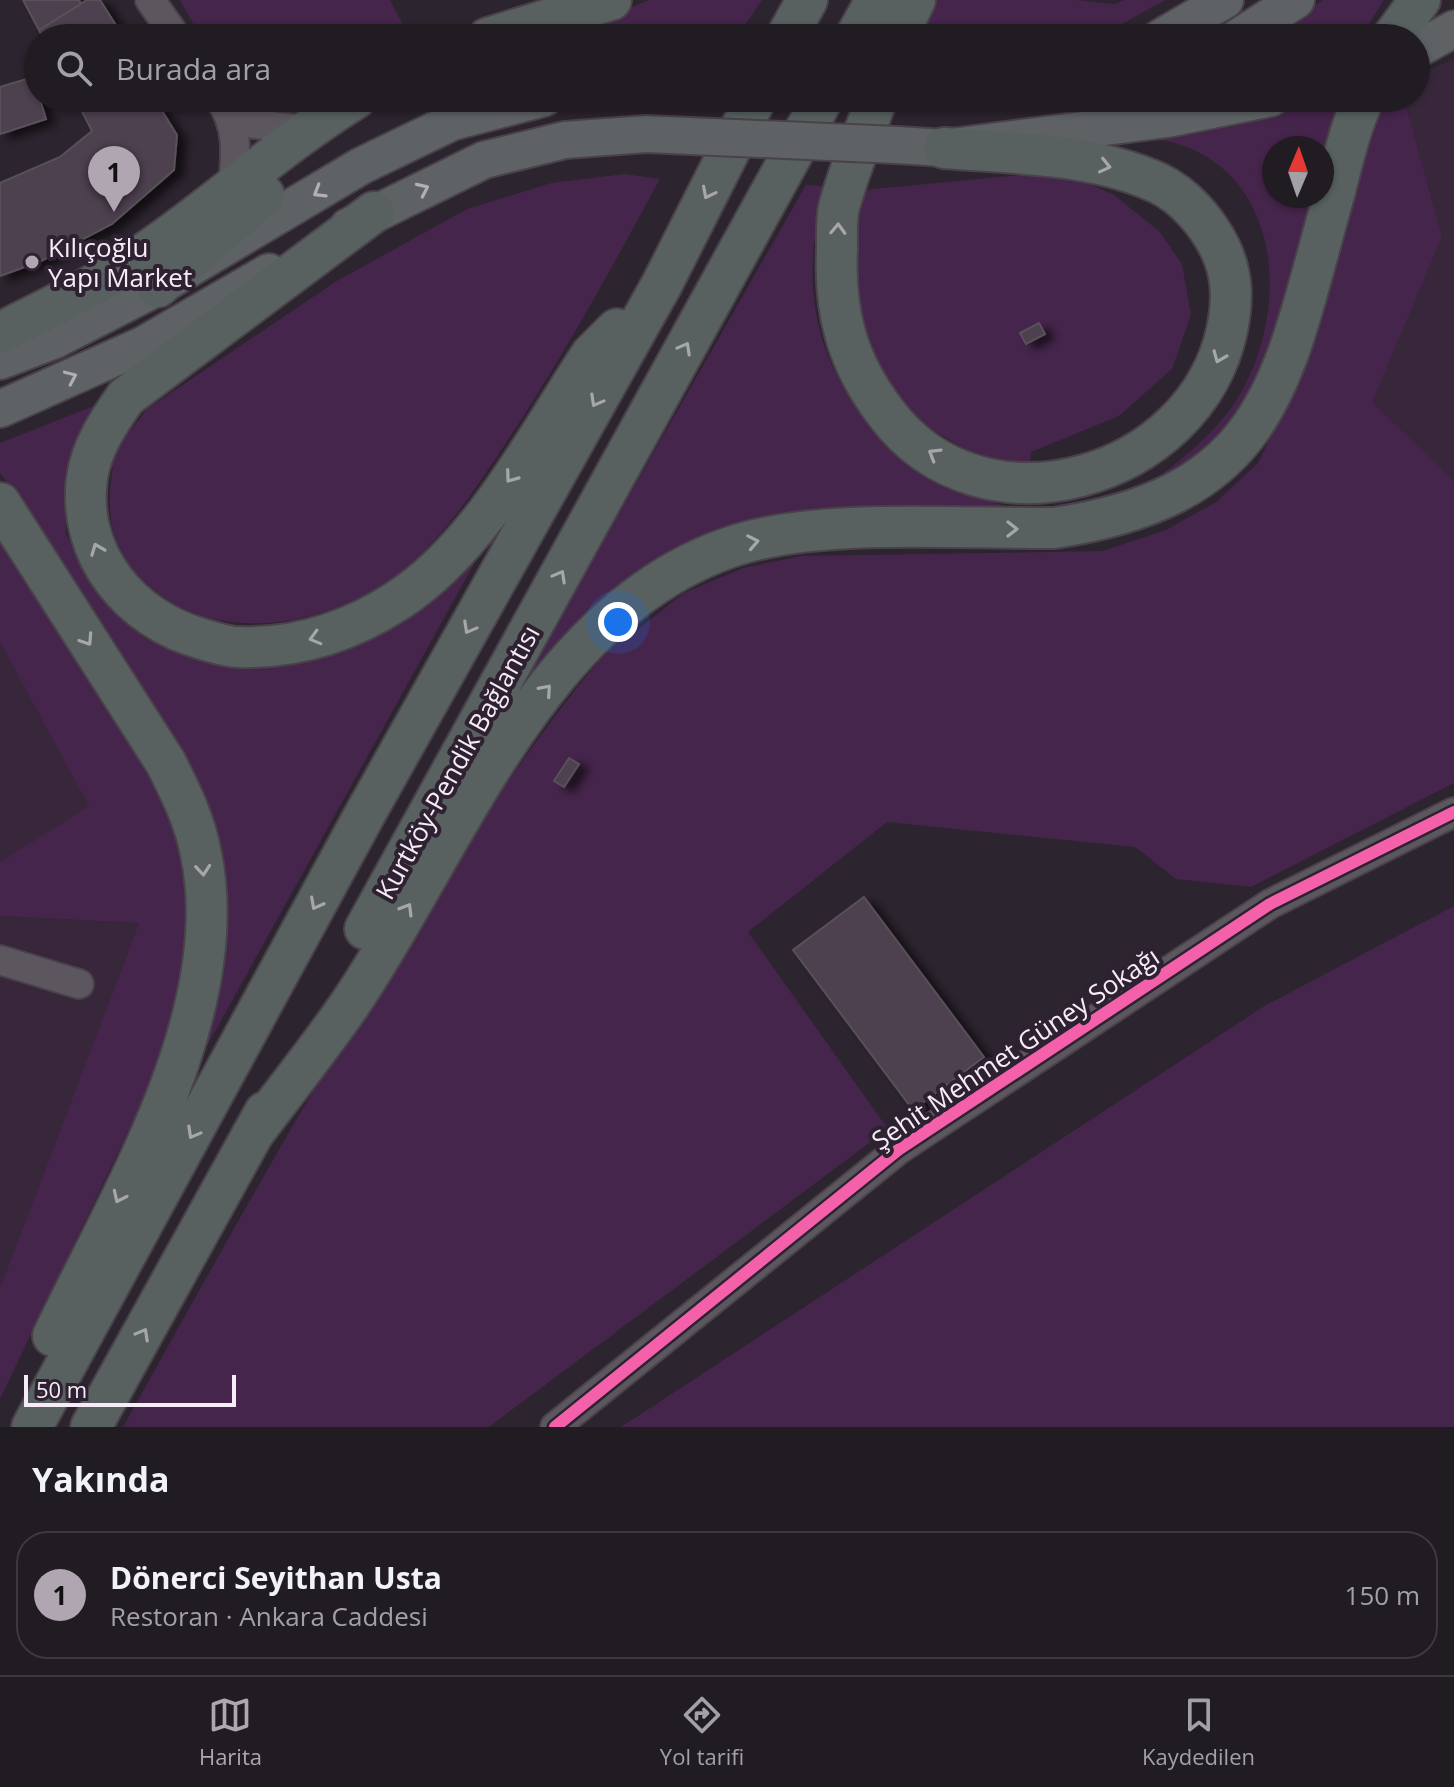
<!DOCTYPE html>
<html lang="tr">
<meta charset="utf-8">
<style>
:root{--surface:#211b22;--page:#2d282f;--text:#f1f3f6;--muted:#a2a1a5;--line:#3e3940;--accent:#afa6b1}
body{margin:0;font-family:"Open Sans",sans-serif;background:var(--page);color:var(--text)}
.compass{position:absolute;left:1262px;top:136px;width:72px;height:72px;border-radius:50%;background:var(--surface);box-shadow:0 2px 6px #0004;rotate:2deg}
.scale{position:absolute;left:24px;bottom:20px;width:212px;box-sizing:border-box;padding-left:8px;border:4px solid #f6ecf7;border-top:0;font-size:22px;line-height:28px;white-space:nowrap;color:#f6ecf7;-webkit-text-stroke:6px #2e2131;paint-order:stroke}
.you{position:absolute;left:618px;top:622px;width:28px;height:28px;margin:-20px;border:6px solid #fff;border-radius:50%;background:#1a73e8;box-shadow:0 0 0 12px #1a73e833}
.badge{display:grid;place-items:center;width:52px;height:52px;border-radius:50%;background:var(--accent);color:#111;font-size:26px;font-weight:700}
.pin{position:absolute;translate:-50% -66px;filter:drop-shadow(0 2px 4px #0008)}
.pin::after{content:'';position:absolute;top:42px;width:28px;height:24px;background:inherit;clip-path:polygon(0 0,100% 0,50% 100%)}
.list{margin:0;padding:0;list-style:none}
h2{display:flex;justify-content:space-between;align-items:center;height:104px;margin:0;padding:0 32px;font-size:34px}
h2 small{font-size:26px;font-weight:400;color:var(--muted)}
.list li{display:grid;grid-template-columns:52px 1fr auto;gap:24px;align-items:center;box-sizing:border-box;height:128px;margin:0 16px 16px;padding:0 16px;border:2px solid var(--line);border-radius:32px}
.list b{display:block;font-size:30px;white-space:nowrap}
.list p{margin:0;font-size:26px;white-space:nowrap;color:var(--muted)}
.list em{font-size:26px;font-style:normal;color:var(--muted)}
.icon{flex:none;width:44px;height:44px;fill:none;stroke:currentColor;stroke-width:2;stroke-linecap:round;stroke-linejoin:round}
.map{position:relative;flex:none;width:1454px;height:1427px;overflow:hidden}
.search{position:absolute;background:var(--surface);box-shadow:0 2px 6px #0004;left:24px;right:24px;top:24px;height:88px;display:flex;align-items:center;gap:20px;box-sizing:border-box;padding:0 28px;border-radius:44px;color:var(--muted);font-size:30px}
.sheet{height:248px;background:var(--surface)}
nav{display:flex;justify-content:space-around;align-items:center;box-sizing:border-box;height:112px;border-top:2px solid var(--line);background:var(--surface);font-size:22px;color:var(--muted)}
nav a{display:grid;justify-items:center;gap:4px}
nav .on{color:var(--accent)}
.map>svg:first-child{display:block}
</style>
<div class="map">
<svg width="1454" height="1427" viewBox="0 0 1454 1427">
<defs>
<filter id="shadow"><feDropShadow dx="9" dy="5" stdDeviation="4" flood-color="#0009"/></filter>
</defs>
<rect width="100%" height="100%" fill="#2c242e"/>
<path fill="#38273b" d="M1454,58V481L1371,402L1442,237L1404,98H1416V77Z
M0,642L90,806L0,862Z
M0,916L139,923L0,1288Z"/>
<path fill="#45254b" d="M180,0H390L410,38H201Z
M649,0H762L736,38H556Z
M933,0H1077L1115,4L1124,0H1165L1111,30L1086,38H913Z
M1323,0H1384L1360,38H1265Z
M246,98H310C288,110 268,111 246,98Z
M1380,98H1404L1442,237L1372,402L1454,481V783L1251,887L1176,879L1135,847L887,822L748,932L888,1129L489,1427H123C221,1251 318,1075 427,905C490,806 553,710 632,622L628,637L684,593L743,568L801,556L1102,551L1166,530L1216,502L1258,463L1301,375Z
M1338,100L1322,159V148H1274V196H1312L1269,360L1224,437L1167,478L1163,473C1194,450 1224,424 1243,389C1289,305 1281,174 1175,143C1159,138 1137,141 1120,140Z
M1062,171L1114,195L1159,231L1182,264L1191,315L1172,369L1119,416L1031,452L1030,468L970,452L916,420L875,371L857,313L852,249L862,190Z
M625,174L660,179C609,273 558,366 498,455C469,498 435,549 392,578C356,603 312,620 268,623C233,625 195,619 165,598C117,564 102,525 113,468L106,462L147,409L335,282L467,209L551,183Z
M806,185L823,186C820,210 814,235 813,259C808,352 854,423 929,475C954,492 991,500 1020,512H854L744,522L671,552L602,600L525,678Z
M96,405L76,439L65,474L66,534L97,594L143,637L195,657L241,665L485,544L201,1057L195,781L39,525L0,473V443Z
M0,537L176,812L192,916L186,975L157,1071L0,1399V1288L139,923L0,916V862L89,806L0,642Z
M1454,906V1427H621L1266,1005Z"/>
<path fill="#4d3f4f" stroke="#585159" stroke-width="2" filter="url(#shadow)" d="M23,0H79L81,4L39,30Z
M87,0H100L124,38H43L39,30Z
M33,77L46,119L0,134V87Z
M75,98H154L177,135L174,170L112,224L41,261L0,276V183L60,157L92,131Z
M1039,323L1045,334L1026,344L1020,333Z
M569,758L579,764L564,787L554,781Z
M864,897L984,1057L913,1110L793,950Z"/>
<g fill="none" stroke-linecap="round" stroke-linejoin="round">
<g stroke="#49424a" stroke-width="32">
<path id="minor" d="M150,0L177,38
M219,98C239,126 236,154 233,186
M230,112L254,124L305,130
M0,960L79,984
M555,1427L898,1150L1270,904L1454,812"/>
</g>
<g stroke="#49424a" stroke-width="40">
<path id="major" d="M1160,38L1225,0
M1237,38L1296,0
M1416,50L1454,29
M897,145L944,148L1167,119L1271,98
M348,227L484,160L565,140L646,134
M0,361L55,340L158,287L361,166L452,122L544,98
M0,409L143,345L269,272"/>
</g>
<g stroke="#49424a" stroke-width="44">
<path id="highway" d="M488,38L611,0
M786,38L807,0
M855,38L876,0
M897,38L915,0
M1392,38L1420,0
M877,98C864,134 849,170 839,207C836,220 837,236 837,249C834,313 847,362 886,413C982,542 1195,480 1227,330C1233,301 1233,275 1220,248C1207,222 1185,196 1158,183C1092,153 1015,154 944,148
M374,212L126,397C109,421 91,448 87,478C77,555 130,619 202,639C213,642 226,647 237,647C295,649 349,632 397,601C481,547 537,437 591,355L617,329
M158,287L264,195
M0,333C41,311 85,292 124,267C205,215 274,149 356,98
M0,503L166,763C181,793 195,821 201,854C234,1013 119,1197 53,1336
M365,929L823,98
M252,1135C285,1091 319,1049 350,1004C457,847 541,604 740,544C827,518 962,529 1054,528C1277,495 1282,376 1335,191C1343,160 1350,127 1364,98
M32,1427L365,814L662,284L756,98
M91,1427L265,1112"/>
</g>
<use href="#minor" stroke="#5c575e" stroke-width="28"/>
<use href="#major" stroke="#5e6264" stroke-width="36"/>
<use href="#highway" stroke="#586060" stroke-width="40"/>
<g stroke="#49424a" stroke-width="40" stroke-linecap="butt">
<path id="major-bridge" d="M646,134L897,145"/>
</g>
<use href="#major-bridge" stroke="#5e6264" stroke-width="36"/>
<g stroke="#2e2131" stroke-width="17">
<path id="cycleway" d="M555,1427L898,1150L1270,904L1454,812"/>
</g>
<use href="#cycleway" stroke="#f560ab" stroke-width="12"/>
</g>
<defs><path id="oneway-chevron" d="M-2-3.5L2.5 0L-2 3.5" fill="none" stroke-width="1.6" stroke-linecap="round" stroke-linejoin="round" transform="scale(2)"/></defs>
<g stroke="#a7a6ac">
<use href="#oneway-chevron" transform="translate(1105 166) rotate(13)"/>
<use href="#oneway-chevron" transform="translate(708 193) rotate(117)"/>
<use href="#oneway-chevron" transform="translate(838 229) rotate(-88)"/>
<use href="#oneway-chevron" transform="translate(685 348) rotate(-61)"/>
<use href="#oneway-chevron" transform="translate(1219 357) rotate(112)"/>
<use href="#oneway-chevron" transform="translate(596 401) rotate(119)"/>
<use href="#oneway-chevron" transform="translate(934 454) rotate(-149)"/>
<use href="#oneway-chevron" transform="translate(511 477) rotate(126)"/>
<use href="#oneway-chevron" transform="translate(1012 529)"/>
<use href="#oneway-chevron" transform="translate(753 542) rotate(-11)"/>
<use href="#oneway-chevron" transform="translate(97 549) rotate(-111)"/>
<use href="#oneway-chevron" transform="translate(560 576) rotate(-61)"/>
<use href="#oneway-chevron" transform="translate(469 628) rotate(119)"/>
<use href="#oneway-chevron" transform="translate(315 638) rotate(164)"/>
<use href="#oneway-chevron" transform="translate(87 640) rotate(57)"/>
<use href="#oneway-chevron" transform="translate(546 690) rotate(-49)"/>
<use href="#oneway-chevron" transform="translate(203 870) rotate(85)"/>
<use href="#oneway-chevron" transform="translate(316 904) rotate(118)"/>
<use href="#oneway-chevron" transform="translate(407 909) rotate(-59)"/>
<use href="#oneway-chevron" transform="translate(193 1133) rotate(119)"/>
<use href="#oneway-chevron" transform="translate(119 1197) rotate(115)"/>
<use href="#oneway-chevron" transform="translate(143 1334) rotate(-61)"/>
</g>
<g stroke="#b2aeb5">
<use href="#oneway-chevron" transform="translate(423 189) rotate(-25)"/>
<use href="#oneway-chevron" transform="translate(319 192) rotate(149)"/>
<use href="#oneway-chevron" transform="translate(71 377) rotate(-24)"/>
</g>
<circle fill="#afa6b1" stroke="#2e2131" stroke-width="3" cx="32" cy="262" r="8"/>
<g text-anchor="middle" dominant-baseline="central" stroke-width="8" stroke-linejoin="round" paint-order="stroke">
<g font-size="26" fill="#f6ecf7" stroke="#2e2131" text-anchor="start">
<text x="48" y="247">Kılıçoğlu<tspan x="48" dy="30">Yapı Market</tspan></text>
</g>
<g font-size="26" fill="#f6ecf7" stroke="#2e2131">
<text transform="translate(457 762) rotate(-61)">Kurtköy-Pendik Bağlantısı</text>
<text transform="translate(1015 1048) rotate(-34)">Şehit Mehmet Güney Sokağı</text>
</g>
</g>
</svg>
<svg class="compass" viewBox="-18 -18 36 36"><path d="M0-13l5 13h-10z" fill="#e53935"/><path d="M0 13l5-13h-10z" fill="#a2a1a5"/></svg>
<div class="scale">50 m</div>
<div class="you"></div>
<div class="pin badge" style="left:114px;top:212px">1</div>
<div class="search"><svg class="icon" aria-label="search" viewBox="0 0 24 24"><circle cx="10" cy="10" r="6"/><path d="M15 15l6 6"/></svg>Burada ara</div>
</div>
<section class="sheet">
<h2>Yakında<small></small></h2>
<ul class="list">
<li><span class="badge">1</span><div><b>Dönerci Seyithan Usta</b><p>Restoran · Ankara Caddesi</p></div><em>150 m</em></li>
</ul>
</section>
<nav>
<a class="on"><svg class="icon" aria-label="map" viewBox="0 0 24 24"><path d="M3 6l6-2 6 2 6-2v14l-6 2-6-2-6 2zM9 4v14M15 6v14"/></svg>Harita</a>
<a><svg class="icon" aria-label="directions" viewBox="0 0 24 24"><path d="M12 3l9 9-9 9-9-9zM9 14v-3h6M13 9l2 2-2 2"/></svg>Yol tarifi</a>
<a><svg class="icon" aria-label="saved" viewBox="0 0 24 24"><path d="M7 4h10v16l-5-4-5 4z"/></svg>Kaydedilen</a>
</nav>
